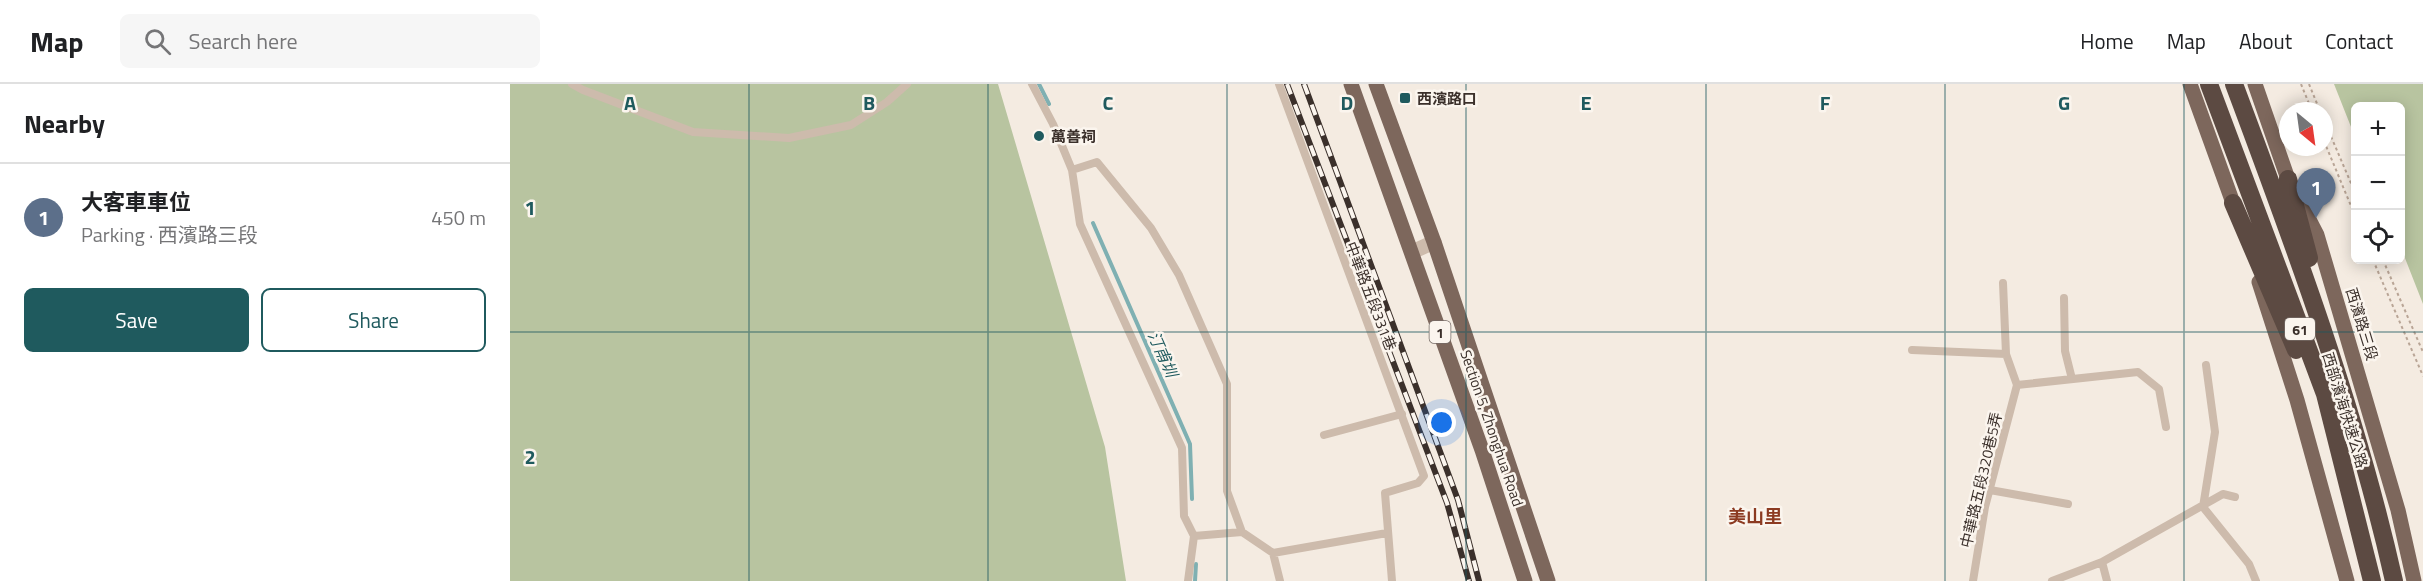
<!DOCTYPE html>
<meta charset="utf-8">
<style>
:root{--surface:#fff;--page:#f6f6f6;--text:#202124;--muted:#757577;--line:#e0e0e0;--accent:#1f5a5e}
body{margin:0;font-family:"Titillium Web","Noto Sans TC",sans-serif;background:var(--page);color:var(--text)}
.controls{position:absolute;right:18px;top:18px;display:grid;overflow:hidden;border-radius:9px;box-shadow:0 3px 15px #0003}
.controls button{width:54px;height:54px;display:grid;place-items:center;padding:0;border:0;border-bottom:2px solid var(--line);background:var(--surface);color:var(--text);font:30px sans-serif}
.compass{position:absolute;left:1769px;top:18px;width:54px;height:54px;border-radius:50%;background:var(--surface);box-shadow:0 3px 15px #0003;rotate:151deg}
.you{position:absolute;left:932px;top:339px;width:21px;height:21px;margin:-15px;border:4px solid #fff;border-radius:50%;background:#1a73e8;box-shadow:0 0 0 9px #1a73e833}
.badge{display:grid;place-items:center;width:39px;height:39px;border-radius:50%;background:var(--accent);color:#fff;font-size:20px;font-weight:700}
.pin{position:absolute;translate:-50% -50px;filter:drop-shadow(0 2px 3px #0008)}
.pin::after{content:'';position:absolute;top:32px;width:21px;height:18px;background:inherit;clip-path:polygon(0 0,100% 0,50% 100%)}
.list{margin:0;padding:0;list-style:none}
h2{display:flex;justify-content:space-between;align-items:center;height:78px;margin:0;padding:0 24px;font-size:26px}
h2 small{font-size:20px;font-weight:400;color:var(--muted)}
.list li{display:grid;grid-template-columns:39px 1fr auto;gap:18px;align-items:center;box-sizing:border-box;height:108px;padding:0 24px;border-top:2px solid var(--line)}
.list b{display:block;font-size:22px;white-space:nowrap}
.list p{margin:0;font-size:20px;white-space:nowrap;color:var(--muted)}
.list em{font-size:20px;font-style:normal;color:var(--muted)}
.actions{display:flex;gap:12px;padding:18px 24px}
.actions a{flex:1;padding:14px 0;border:2px solid var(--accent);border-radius:9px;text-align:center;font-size:21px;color:var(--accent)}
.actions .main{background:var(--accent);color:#fff}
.icon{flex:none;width:33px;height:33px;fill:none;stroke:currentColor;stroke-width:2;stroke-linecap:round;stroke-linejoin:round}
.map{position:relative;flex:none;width:1913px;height:497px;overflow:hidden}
header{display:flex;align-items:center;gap:36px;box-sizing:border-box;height:84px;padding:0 30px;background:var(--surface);border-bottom:2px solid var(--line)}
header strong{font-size:28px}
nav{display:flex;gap:33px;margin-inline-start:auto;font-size:21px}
.search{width:420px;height:54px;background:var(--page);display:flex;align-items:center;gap:15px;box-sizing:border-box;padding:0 21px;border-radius:9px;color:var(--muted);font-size:22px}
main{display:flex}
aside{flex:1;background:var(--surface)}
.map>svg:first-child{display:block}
</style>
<header>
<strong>Map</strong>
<div class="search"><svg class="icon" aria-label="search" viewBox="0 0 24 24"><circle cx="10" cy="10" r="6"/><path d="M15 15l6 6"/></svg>Search here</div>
<nav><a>Home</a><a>Map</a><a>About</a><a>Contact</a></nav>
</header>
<main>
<aside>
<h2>Nearby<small></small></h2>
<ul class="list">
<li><span class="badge" style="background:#5c6f8a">1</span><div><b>大客車車位</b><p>Parking · 西濱路三段</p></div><em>450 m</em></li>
</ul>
<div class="actions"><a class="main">Save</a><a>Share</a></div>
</aside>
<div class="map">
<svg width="1913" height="497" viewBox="0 0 1913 497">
<rect width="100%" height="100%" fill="#f4ebe1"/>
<path fill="#b8c4a0" d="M0,0H488L595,363L616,497H0Z
M1824,0H1913V220L1891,164L1890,22H1846L1845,53Z"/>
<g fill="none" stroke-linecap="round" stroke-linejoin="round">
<path stroke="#7fb0b2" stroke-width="4" d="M529,0L539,20
M583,139L680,360L682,415
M685,497L686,480"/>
<path stroke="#b9a596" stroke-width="2" stroke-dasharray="3 3" stroke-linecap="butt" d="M1791,0L1802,27
M1799,0L1810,27
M1814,36L1846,111
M1814,57L1846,134
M1863,176L1913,292
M1873,176L1913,268"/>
<path stroke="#cdbbac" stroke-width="8" d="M62,0L73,6L183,48L279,54L341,41L377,18L397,0
M522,0L543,40L562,86L570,140L672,364L674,432L684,452L678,497
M769,0L914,392L908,399L875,409L882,497
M562,86L587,78L641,144L669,191L717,300V407L732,448L763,469L877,449
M1554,214L1555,267L1562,295
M1402,266L1496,270
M1696,281L1705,348L1693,423L1739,480L1746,497
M1507,301L1628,288L1649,305L1656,343
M814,351L892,330
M1480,406L1558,420
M684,452L732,448
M763,469L770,497
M1592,478L1597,497
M1463,497L1475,423L1507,301L1496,270L1493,199
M1542,497L1592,478L1713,410L1725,413"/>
<path stroke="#cdbbac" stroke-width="15" d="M902,168L924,158"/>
<path stroke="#7d675c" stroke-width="15" d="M841,0L972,366L1015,497
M866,0L924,158L1038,497
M1680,0L1727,130
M1745,0L1778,95L1807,151L1888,426L1904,497
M1749,198L1787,316L1837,497"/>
<path stroke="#5c4a42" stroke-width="18" d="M1699,0L1815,310L1862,497
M1724,0C1785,163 1846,327 1884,497
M1778,95L1799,174
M1723,119L1786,266"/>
<g stroke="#3b302b" stroke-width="6">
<path id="rail" d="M777,0L937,419L959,497
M794,0L948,416L969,497"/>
</g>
<use href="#rail" stroke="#fbf5ee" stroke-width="4" stroke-dasharray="11" stroke-linecap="butt"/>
</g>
<path fill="none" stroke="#1f5a5e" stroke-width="1.5" stroke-opacity="0.55" d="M239,0V497M478,0V497M717,0V497M956,0V497M1196,0V497M1435,0V497M1674,0V497M0,248H1913"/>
<g fill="#1f5a5e" stroke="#fbf5ee" stroke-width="2">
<rect x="889" y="8" width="12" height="12" rx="3"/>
<circle cx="529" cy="52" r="6"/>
</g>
<g text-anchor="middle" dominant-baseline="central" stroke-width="5" stroke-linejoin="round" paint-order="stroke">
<g fill="#fbf5ee" stroke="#756b66" stroke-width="1.5">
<rect x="1775" y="234" width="30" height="22" rx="4.5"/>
<rect x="919.5" y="237" width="21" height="22" rx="4.5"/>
</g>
<g font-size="14" font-weight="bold" fill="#3b302b">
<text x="1790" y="245">61</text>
<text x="930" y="248">1</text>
</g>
<g font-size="15" font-weight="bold" fill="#3b302b" stroke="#fbf5ee" text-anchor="start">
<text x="907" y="14">西濱路口</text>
<text x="541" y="52">萬善祠</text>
</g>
<g font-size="15" fill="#3b302b" stroke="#fbf5ee">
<text transform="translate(861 212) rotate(69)">中華路五段331巷</text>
<text transform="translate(1852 240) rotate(73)">西濱路三段</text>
<text transform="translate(1835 326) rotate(73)">西部濱海快速公路</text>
<text transform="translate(982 344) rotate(71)">Section 5, Zhonghua Road</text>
<text transform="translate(1471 396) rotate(-77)">中華路五段320巷5弄</text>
</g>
<g font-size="16" font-style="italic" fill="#1f5a5e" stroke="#fbf5ee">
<text transform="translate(653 270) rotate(66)">汀甫圳</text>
</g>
<g font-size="18" font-weight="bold" fill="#8c3b22" stroke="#fbf5ee">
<text x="1245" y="432">美山里</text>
</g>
</g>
<g font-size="20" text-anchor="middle" font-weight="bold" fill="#1f5a5e" stroke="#fbf5ee" stroke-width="5" stroke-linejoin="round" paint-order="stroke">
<text x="120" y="26">A</text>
<text x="359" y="26">B</text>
<text x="598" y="26">C</text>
<text x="837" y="26">D</text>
<text x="1076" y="26">E</text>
<text x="1315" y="26">F</text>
<text x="1554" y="26">G</text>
<text x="20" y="131">1</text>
<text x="20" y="380">2</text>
</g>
</svg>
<div class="controls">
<button>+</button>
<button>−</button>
<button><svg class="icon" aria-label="locate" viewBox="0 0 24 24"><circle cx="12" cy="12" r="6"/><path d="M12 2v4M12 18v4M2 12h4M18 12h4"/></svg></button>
</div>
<svg class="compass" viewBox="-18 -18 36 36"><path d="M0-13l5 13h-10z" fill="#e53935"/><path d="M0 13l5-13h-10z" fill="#757577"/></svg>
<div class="you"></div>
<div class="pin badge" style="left:1806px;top:134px;background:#5c6f8a">1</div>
</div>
</main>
